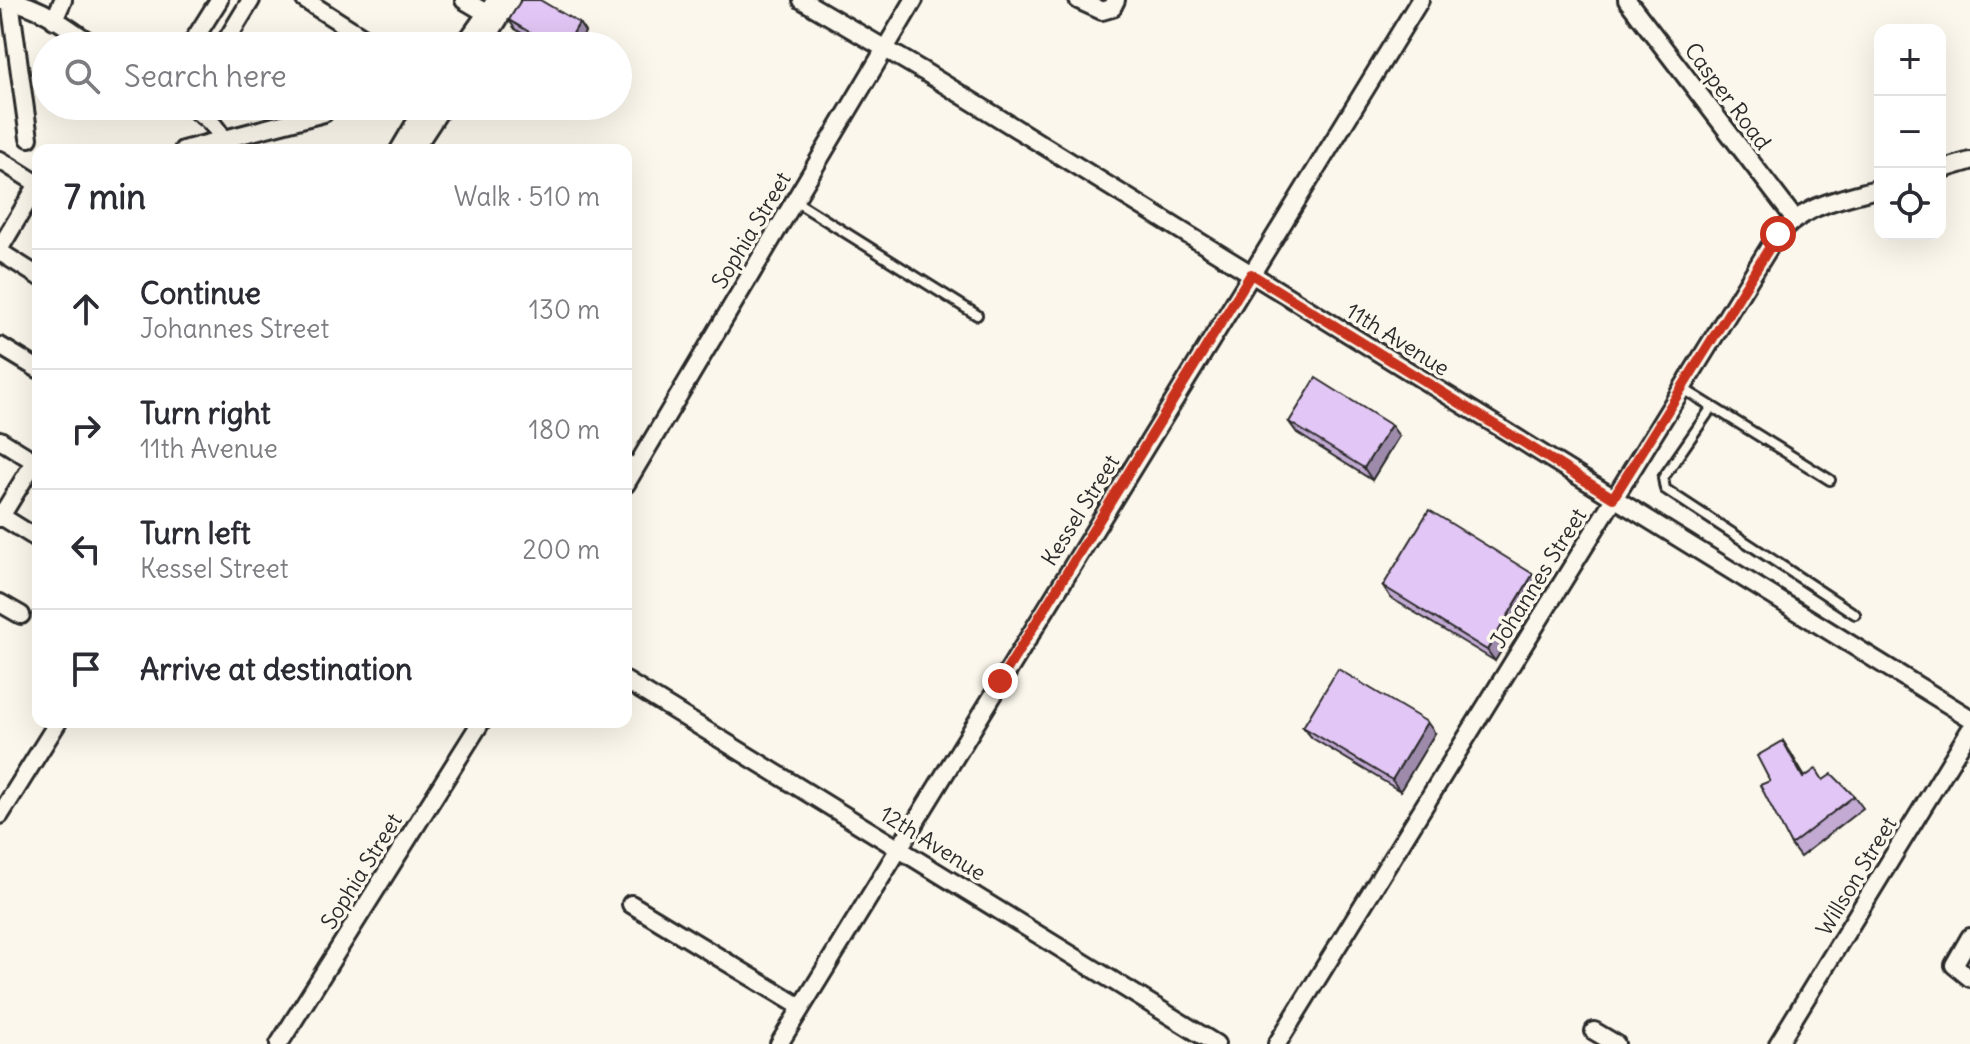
<!DOCTYPE html>
<meta charset="utf-8">
<style>
:root{--surface:#fff;--page:#f2f2f3;--text:#2b2b33;--muted:#7c7c81;--line:#e1e1e2}
body{margin:0;font-family:Delius,sans-serif;background:var(--page);color:var(--text)}
.controls{position:absolute;right:24px;top:24px;display:grid;overflow:hidden;border-radius:16px;box-shadow:0 8px 32px #0002}
.controls button{width:72px;height:72px;display:grid;place-items:center;padding:0;border:0;border-bottom:2px solid var(--line);background:var(--surface);color:var(--text);font:40px sans-serif}
.stop{position:absolute;width:24px;height:24px;margin:-18px;border:6px solid #c8321e;border-radius:50%;background:#fff}
.stop.end{background:#c8321e;border-color:#fff;box-shadow:0 2px 8px #0008}
.list{margin:0;padding:0;list-style:none}
h2{display:flex;justify-content:space-between;align-items:center;height:104px;margin:0;padding:0 32px;font-size:34px}
h2 small{font-size:26px;font-weight:400;color:var(--muted)}
.list li{display:grid;grid-template-columns:52px 1fr auto;gap:24px;align-items:center;box-sizing:border-box;height:120px;padding:0 32px;border-top:2px solid var(--line)}
.list b{display:block;font-size:30px;white-space:nowrap}
.list p{margin:0;font-size:26px;white-space:nowrap;color:var(--muted)}
.list em{font-size:26px;font-style:normal;color:var(--muted)}
.icon{flex:none;width:44px;height:44px;fill:none;stroke:currentColor;stroke-width:2;stroke-linecap:round;stroke-linejoin:round}
.map{position:relative;flex:none;width:1970px;height:1044px;overflow:hidden}
.search{position:absolute;background:var(--surface);box-shadow:0 8px 32px #0002;left:32px;top:32px;width:600px;height:88px;display:flex;align-items:center;gap:20px;box-sizing:border-box;padding:0 28px;border-radius:44px;color:var(--muted);font-size:30px}
.panel{position:absolute;background:var(--surface);box-shadow:0 8px 32px #0002;left:32px;top:144px;width:600px;height:584px;border-radius:16px}
.map>svg:first-child{display:block}
</style>
<div class="map">
<svg width="1970" height="1044" viewBox="0 0 1970 1044">
<rect width="100%" height="100%" fill="#fbf7ec"/>
<filter id="ink" filterUnits="userSpaceOnUse"><feTurbulence type="fractalNoise" baseFrequency=".0125" numOctaves="2"/><feDisplacementMap in="SourceGraphic" scale="16" xChannelSelector="R" yChannelSelector="G"/><feConvolveMatrix kernelMatrix="1 2 1 2 8 2 1 2 1" color-interpolation-filters="sRGB"/></filter>
<g filter="url(#ink)">
<g fill="none" stroke-linecap="round" stroke-linejoin="round">
<g stroke="#2b2b2b" stroke-width="14">
<path id="lane" d="M795,201L977,315
M1682,388L1830,480
M1712,407L1663,478L1665,489L1855,614
M626,458L637,465"/>
</g>
<g stroke="#2b2b2b" stroke-width="22">
<path id="street" d="M305,0L377,46
M464,0L486,13
M802,0L923,71L1970,718
M1078,0L1102,11L1112,8L1116,0
M1627,0L1794,218
M1,1C35,0 67,28 95,46
M10,1L29,138
M54,20L63,0
M190,46L219,0
M223,46L251,0
M463,46L496,0
M482,46L511,0
M190,106C206,118 222,128 225,149
M183,150L324,113
M399,150L425,106
M414,150L443,106
M0,160L38,184L0,248
M1940,170L1970,161
M0,252L38,276
M0,346L38,369
M0,440L34,461
M626,484L914,0
M1,516L38,539
M0,518L38,456
M0,603L21,615
M626,681L1216,1044
M0,815L58,722
M631,904L801,1007
M1970,937L1954,965L1970,978
M1594,1031L1616,1044
M279,1044L481,722
M779,1044L1420,0
M1277,1044L1772,243C1800,205 1837,200 1880,188
M1778,1044L1970,730"/>
</g>
<use href="#lane" stroke="#fbf7ec" stroke-width="8"/>
<use href="#street" stroke="#fbf7ec" stroke-width="16"/>
</g>
<path fill="#c2aad3" stroke="#2b2b2b" stroke-width="2" d="M509,20L579,23L585,32L577,46H544L515,29Z
M1289,422L1399,436L1372,480L1297,433Z
M1541,585L1495,661L1391,598L1383,586Z
M1303,727L1435,733L1400,791L1312,738Z
M1783,741L1805,777L1824,780L1854,796L1863,808L1800,857L1791,845L1770,781Z"/>
<path fill="#9e8bac" stroke="#2b2b2b" stroke-width="2" d="M579,23L585,32L577,46H566Z
M1391,425L1399,436L1372,480L1364,468Z
M1533,574L1541,585L1495,661L1487,650Z
M1427,722L1435,733L1400,791L1392,780Z
M1783,741L1791,753L1811,789L1803,778Z"/>
<path fill="#e2c6f5" stroke="#2b2b2b" stroke-width="2" d="M521,0H540L579,23L566,46H553L509,20Z
M1316,378L1391,425L1364,468L1289,422Z
M1429,510L1533,574L1487,650L1383,586Z
M1338,669L1427,722L1392,780L1303,727Z
M1783,741L1803,778L1816,769L1823,780L1832,774L1854,796L1791,845L1760,785L1770,781L1757,756Z"/>
</g>
<g fill="none" stroke-linecap="round" stroke-linejoin="round" filter="url(#ink)">
<path stroke="#c8321e" stroke-width="10" d="M1000,681L1251,274L1613,498L1778,234"/>
</g>
<g text-anchor="middle" dominant-baseline="central" stroke-width="7" stroke-linejoin="round" paint-order="stroke">
<g font-size="22" fill="#2b2b2b" stroke="#fbf7ec">
<text transform="translate(1728 96) rotate(53)">Casper Road</text>
<text transform="translate(751 230) rotate(-59)">Sophia Street</text>
<text transform="translate(1398 339) rotate(32)">11th Avenue</text>
<text transform="translate(1080 510) rotate(-58)">Kessel Street</text>
<text transform="translate(1538 578) rotate(-58)">Johannes Street</text>
<text transform="translate(933 843) rotate(32)">12th Avenue</text>
<text transform="translate(361 871) rotate(-58)">Sophia Street</text>
<text transform="translate(1856 876) rotate(-59)">Willson Street</text>
</g>
</g>
</svg>
<div class="controls">
<button>+</button>
<button>−</button>
<button><svg class="icon" aria-label="locate" viewBox="0 0 24 24"><circle cx="12" cy="12" r="6"/><path d="M12 2v4M12 18v4M2 12h4M18 12h4"/></svg></button>
</div>
<div class="stop" style="left:1778px;top:234px"></div>
<div class="stop end" style="left:1000px;top:681px"></div>
<div class="search"><svg class="icon" aria-label="search" viewBox="0 0 24 24"><circle cx="10" cy="10" r="6"/><path d="M15 15l6 6"/></svg>Search here</div>
<section class="panel">
<h2>7 min<small>Walk · 510 m</small></h2>
<ul class="list">
<li><svg class="icon" aria-label="ahead" viewBox="0 0 24 24"><path d="M12 20V5M6 11l6-6 6 6"/></svg><div><b>Continue</b><p>Johannes Street</p></div><em>130 m</em></li>
<li><svg class="icon" aria-label="right" viewBox="0 0 24 24"><path d="M7 20v-9h11M14 6l5 5-5 5"/></svg><div><b>Turn right</b><p>11th Avenue</p></div><em>180 m</em></li>
<li><svg class="icon" aria-label="left" viewBox="0 0 24 24"><path d="M17 20v-9H6M10 6l-5 5 5 5"/></svg><div><b>Turn left</b><p>Kessel Street</p></div><em>200 m</em></li>
<li><svg class="icon" aria-label="arrive" viewBox="0 0 24 24"><path d="M6 21V4h12l-3 4 3 4H6"/></svg><div><b>Arrive at destination</b></div></li>
</ul>
</section>
</div>
